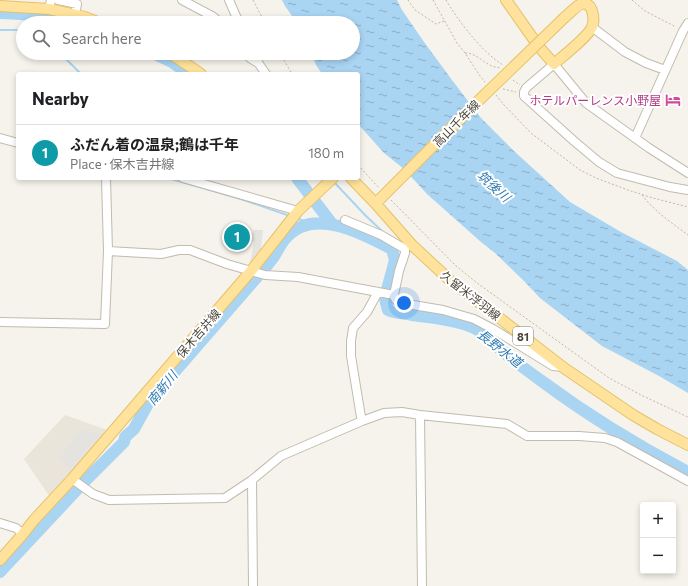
<!DOCTYPE html>
<meta charset="utf-8">
<style>
:root{--surface:#fff;--page:#f6f6f6;--text:#202124;--muted:#757577;--line:#e0e0e0;--accent:#fc3f1d}
body{margin:0;font-family:Commissioner,"Noto Sans JP",sans-serif;background:var(--page);color:var(--text)}
.controls{position:absolute;right:12px;bottom:12px;display:grid;overflow:hidden;border-radius:4px;box-shadow:0 2px 6px #0003}
.controls button{width:36px;height:36px;display:grid;place-items:center;padding:0;border:0;border-bottom:1px solid var(--line);background:var(--surface);color:var(--text);font:20px sans-serif}
.you{position:absolute;left:404px;top:303px;width:14px;height:14px;margin:-10px;border:3px solid #fff;border-radius:50%;background:#1a73e8;box-shadow:0 0 0 6px #1a73e833}
.badge{display:grid;place-items:center;width:26px;height:26px;border-radius:50%;background:var(--accent);color:#fff;font-size:13px;font-weight:700}
.pin{position:absolute;translate:-50% -50%;border:2px solid #fff;box-shadow:0 1px 4px #0006}
.list{margin:0;padding:0;list-style:none}
h2{display:flex;justify-content:space-between;align-items:center;height:52px;margin:0;padding:0 16px;font-size:17px}
h2 small{font-size:13px;font-weight:400;color:var(--muted)}
.list li{display:grid;grid-template-columns:26px 1fr auto;gap:12px;align-items:center;box-sizing:border-box;height:56px;padding:0 16px;border-top:1px solid var(--line)}
.list b{display:block;font-size:15px;white-space:nowrap}
.list p{margin:0;font-size:13px;white-space:nowrap;color:var(--muted)}
.list em{font-size:13px;font-style:normal;color:var(--muted)}
.icon{flex:none;width:22px;height:22px;fill:none;stroke:currentColor;stroke-width:2;stroke-linecap:round;stroke-linejoin:round}
.map{position:relative;flex:none;width:688px;height:586px;overflow:hidden}
.search{position:absolute;background:var(--surface);box-shadow:0 2px 6px #0003;left:16px;top:16px;width:344px;height:44px;display:flex;align-items:center;gap:10px;box-sizing:border-box;padding:0 14px;border-radius:22px;color:var(--muted);font-size:15px}
.panel{position:absolute;background:var(--surface);box-shadow:0 2px 6px #0003;left:16px;top:72px;width:344px;height:108px;border-radius:4px}
.map>svg:first-child{display:block}
</style>
<div class="map">
<svg width="688" height="586" viewBox="0 0 688 586">
<defs>
<pattern id="water-ripples" width="26" height="14" patternUnits="userSpaceOnUse"><rect width="26" height="14" fill="#a9d4f2"/><path d="M2 4q2-2 4 0t4 0M15 11q2-2 4 0t4 0" fill="none" stroke="#8caec5"/></pattern>
</defs>
<rect width="100%" height="100%" fill="#f6f3ec"/>
<path fill="#eae5da" d="M65,415L110,431L50,497L24,459Z"/>
<path fill="#e5e3e0" d="M253,230H263L261,249L250,263L254,242L245,240L246,234L252,235Z
M81,429L101,434L70,470L59,458Z"/>
<path fill="url(#water-ripples)" d="M282,0H397L402,10L424,42L452,80L481,118L515,152L570,202L621,232L677,261L688,270V393L659,376L602,346L540,298L524,281L495,253L481,242L427,194L404,169L384,153L358,124V74H322L316,65L311,53H353V23H297L285,6Z"/>
<g fill="none" stroke-linecap="round" stroke-linejoin="round">
<path stroke="#a9d4f2" stroke-width="2" d="M0,30H17L23,32
M58,53L68,61L81,74
M168,178L241,199L290,216
M334,182L365,215L383,232
M296,218L304,221L306,224"/>
<path stroke="#a9d4f2" stroke-width="12" d="M0,13C26,14 52,16 77,23
M153,53L172,62L189,74
M297,178L332,224
M0,572L85,481L124,442L125,437L134,429L150,400L257,277C263,271 268,264 273,258C277,252 280,245 285,239C312,206 362,233 392,249L395,260L385,297L386,303L388,310C396,314 403,313 412,315C429,317 459,320 474,328C484,333 491,342 500,349C514,361 529,372 543,382C589,416 638,446 688,472"/>
<g stroke="#c2bbae" stroke-width="10">
<path id="minor" d="M58,0L77,4L75,15
M182,0L212,16L221,23
M229,0L239,23
M49,9L51,0
M592,27L625,52L646,63L665,70
M246,53L250,58L258,63
M253,53L259,64L266,74
M0,138L18,143
M635,138L683,31L688,23
M688,173L649,148L586,103L554,64L526,88L524,92V96L574,141L599,162L617,173L670,187L688,190
M183,178L298,211
M345,220L381,235L405,249V253L399,271L394,295C394,300 397,301 401,303L443,310L474,319L493,329L553,366L563,367
M108,251L161,254L179,250H190L227,264L265,275L298,277L394,295
M0,322L105,324L108,251L106,178
M420,415L422,586
M362,421L361,417L351,356V341L353,328L367,312L378,292
M72,479L93,494L109,500L225,498L252,480L281,456L362,421L384,413L402,412L420,415L507,424L527,436H579L605,438L617,442L688,481
M252,480L253,586
M0,523L16,528L23,534"/>
</g>
<g stroke="#e6c16a" stroke-width="12">
<path id="major" d="M506,0L539,47L554,64C563,56 588,37 592,27C595,20 593,0 581,4C575,7 569,14 564,18
M0,6L49,9L85,17L100,23
M170,53L201,74
M351,178L376,204L412,245L454,284L488,309L564,368L611,400L633,415L657,429L688,445
M0,560L23,534L34,520L72,479L251,271L298,211L333,178"/>
</g>
<path stroke="#c4b79f" stroke-width="1" stroke-dasharray="2 2" stroke-linecap="butt" d="M253,0L265,23
M408,0L415,10L436,24L444,21
M433,0L457,43L465,53L480,76L485,82
M446,0C459,22 482,52 503,65
M632,0L645,11L676,27
M280,53L292,74
M465,53C476,53 481,61 490,65C493,67 497,67 500,68
M513,80L520,85
M503,89L516,92
M496,95L504,105L531,133L580,170L596,178L628,190L653,198L688,207
M358,165L379,188
M642,195C654,211 672,223 688,235
M391,200L456,266L477,283L609,378L643,396L688,417"/>
<use href="#minor" stroke="#fff" stroke-width="8"/>
<use href="#major" stroke="#ffe39c" stroke-width="10"/>
<g stroke="#e6c16a" stroke-width="12" stroke-linecap="butt">
<path id="major-bridge" d="M380,199L472,107L564,18"/>
</g>
<use href="#major-bridge" stroke="#ffe39c" stroke-width="10"/>
</g>
<defs>
<g id="hotel-bare" transform="scale(1.2)"><path d="M-6-4.5h1.5V1H6V5H4.5V3h-9V5H-6ZM-4 0a1.8 1.8 0 1 1 3.6 0ZM.5 0V-2.5h3Q6-2.5 6 0Z" fill="#d1479c" stroke="#fff" stroke-width="2.5" paint-order="stroke"/></g>
</defs>
<g fill-rule="evenodd">
<use href="#hotel-bare" x="673" y="100"/>
</g>
<g text-anchor="middle" dominant-baseline="central" stroke-width="4" stroke-linejoin="round" paint-order="stroke">
<rect fill="#fff" stroke="#817c74" stroke-width="1" x="513" y="327" width="20" height="18" rx="3"/>
<g font-size="11" font-weight="bold" fill="#4b4439">
<text x="523" y="336">81</text>
</g>
<g font-size="12" fill="#b23c85" stroke="#fff" text-anchor="end">
<text x="661" y="100">ホテルパーレンス小野屋</text>
</g>
<g font-size="12" fill="#4b4439" stroke="#fff">
<text transform="translate(456 123) rotate(-45)">高山千年線</text>
<text transform="translate(471 295) rotate(38)">久留米浮羽線</text>
<text transform="translate(198 333) rotate(-49)">保木吉井線</text>
</g>
<g font-size="13" font-style="italic" fill="#2e7ab2" stroke="#fff">
<text transform="translate(494 186) rotate(42)">筑後川</text>
<text transform="translate(500 348) rotate(38)">長野水道</text>
<text transform="translate(162 388) rotate(-51)">南新川</text>
</g>
</g>
</svg>
<div class="controls">
<button>+</button>
<button>−</button>
</div>
<div class="you"></div>
<div class="pin badge" style="left:237px;top:237px;background:#0f9aa8">1</div>
<div class="search"><svg class="icon" aria-label="search" viewBox="0 0 24 24"><circle cx="10" cy="10" r="6"/><path d="M15 15l6 6"/></svg>Search here</div>
<section class="panel">
<h2>Nearby<small></small></h2>
<ul class="list">
<li><span class="badge" style="background:#0f9aa8">1</span><div><b>ふだん着の温泉;鶴は千年</b><p>Place · 保木吉井線</p></div><em>180 m</em></li>
</ul>
</section>
</div>
